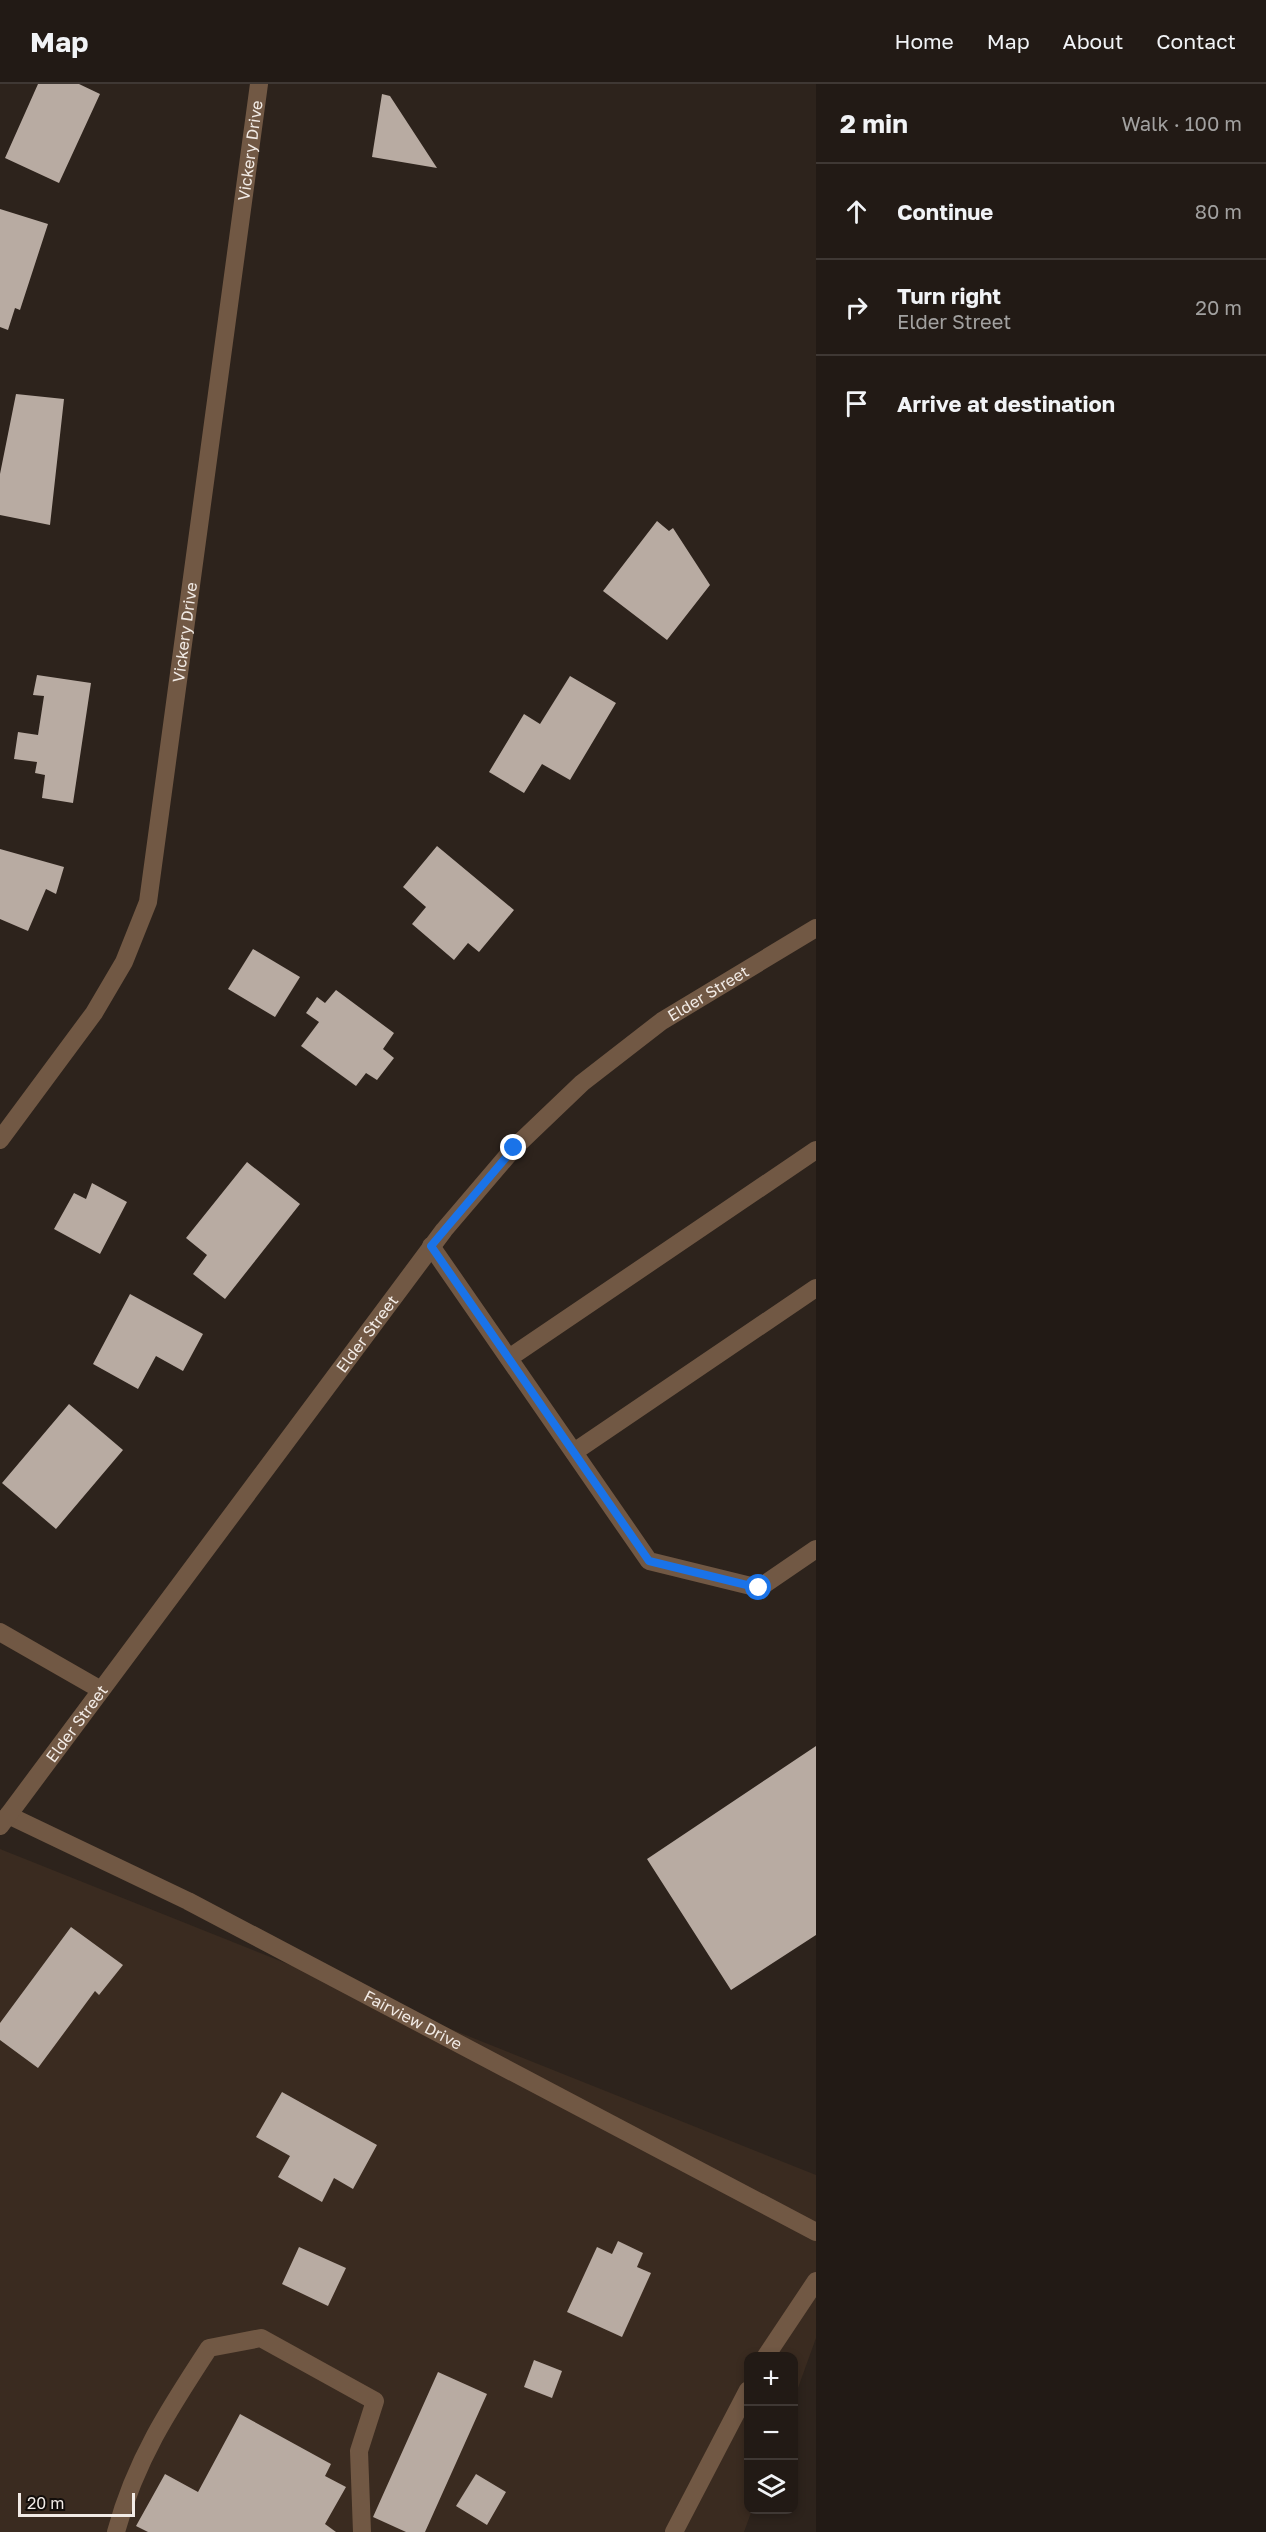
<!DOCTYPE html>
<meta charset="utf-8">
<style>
:root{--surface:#221a15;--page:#2e2722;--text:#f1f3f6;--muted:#a2a1a0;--line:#3f3834}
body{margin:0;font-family:"Golos Text",sans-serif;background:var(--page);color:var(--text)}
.controls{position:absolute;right:18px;bottom:18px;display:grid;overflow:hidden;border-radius:12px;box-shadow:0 3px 9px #0003}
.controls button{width:54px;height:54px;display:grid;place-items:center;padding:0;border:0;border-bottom:2px solid var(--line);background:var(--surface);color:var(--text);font:30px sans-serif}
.scale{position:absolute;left:18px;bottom:15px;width:117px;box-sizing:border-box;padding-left:6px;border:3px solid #f2ebe6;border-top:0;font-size:16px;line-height:21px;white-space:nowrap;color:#f2ebe6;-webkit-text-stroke:4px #120d0a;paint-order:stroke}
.stop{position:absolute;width:18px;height:18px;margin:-14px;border:4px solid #1a73e8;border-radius:50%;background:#fff}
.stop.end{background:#1a73e8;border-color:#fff;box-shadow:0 2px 6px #0008}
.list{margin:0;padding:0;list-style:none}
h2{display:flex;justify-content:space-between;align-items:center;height:78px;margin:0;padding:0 24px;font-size:26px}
h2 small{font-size:20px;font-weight:400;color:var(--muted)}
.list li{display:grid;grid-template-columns:39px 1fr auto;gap:18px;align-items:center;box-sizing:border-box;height:96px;padding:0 24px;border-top:2px solid var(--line)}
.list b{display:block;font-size:22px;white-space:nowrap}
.list p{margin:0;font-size:20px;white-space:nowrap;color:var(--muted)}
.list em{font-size:20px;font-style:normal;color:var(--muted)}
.icon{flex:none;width:33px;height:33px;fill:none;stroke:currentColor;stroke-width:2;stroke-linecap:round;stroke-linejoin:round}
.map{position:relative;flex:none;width:816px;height:2448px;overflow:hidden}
header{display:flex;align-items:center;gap:36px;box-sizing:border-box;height:84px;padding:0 30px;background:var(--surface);border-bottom:2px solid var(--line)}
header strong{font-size:28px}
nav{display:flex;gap:33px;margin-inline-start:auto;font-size:21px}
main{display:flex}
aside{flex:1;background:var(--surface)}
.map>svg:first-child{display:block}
</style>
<header>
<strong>Map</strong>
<nav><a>Home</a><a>Map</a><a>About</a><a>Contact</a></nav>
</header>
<main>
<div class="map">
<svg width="816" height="2448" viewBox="0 0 816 2448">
<rect width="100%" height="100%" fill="#2d231c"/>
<path fill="#3a2b20" d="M0,1765L816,2091V2254L794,2315V2272H748V2426H752L744,2448H0Z"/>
<path fill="#b8aba2" d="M38,0H79L100,10L59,99L5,74Z
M382,10L390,12L437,84L372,73Z
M0,125L48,140L20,226L15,224L8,246L0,243Z
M16,310L64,315L50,441L0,431V390Z
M657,437L669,447L673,444L710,501L667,556L603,507Z
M37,591L91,599L73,719L42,714L45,691L35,689L37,678L14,675L18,648L38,651L44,612L33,611Z
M570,592L616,619L570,696L542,680L524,709L489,688L524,630L540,640Z
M437,762L514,826L479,868L468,859L454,876L412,840L426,823L403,803Z
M0,765L64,783L56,810L46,805L28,847L0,835Z
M253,865L300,893L275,933L228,905Z
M336,906L394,949L383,965L394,974L377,996L366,989L356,1002L301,962L319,938L306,929L317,913L325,919Z
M247,1078L300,1120L225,1215L193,1190L207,1171L186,1154Z
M92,1099L127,1118L100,1170L54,1145L74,1109L86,1115Z
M130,1210L203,1250L183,1287L156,1272L138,1305L93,1280Z
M69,1320L123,1366L56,1445L2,1399Z
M816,1662V1851L731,1906L647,1775Z
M71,1843L123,1881L99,1911L95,1907L38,1984L0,1956V1939Z
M282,2008L377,2061L353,2105L334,2094L322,2118L278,2093L290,2072L256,2053Z
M618,2157L643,2169L637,2183L651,2189L622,2253L567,2228L597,2163L612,2170Z
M299,2163L346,2184L328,2222L282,2200Z
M534,2276L562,2287L552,2314L524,2303Z
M438,2288L487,2310L425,2448H406L373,2433Z
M240,2330L331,2380L325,2392L346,2403L325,2440L336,2448H148L136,2442L165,2390L198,2408Z
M476,2390L506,2408L487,2441L456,2422Z"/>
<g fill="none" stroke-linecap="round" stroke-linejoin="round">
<g stroke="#715844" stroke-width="18">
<path id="s1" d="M0,1056L94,929L124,878L148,818L259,0"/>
<path d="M431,1162L649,1477L759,1504L816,1465"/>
<path d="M509,1274L816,1066"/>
<path d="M574,1368L816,1204"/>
<path d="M0,1548L101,1606"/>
<path id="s2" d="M8,1731L188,1817L816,2148"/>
<path id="s3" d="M0,1742L444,1146L514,1064L582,999L662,937L816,844"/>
<path d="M766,2272L816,2197"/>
<path d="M116,2448C135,2377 169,2325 209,2264L261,2254L375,2317L359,2367L362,2448"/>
<path d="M674,2448L748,2306"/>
</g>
</g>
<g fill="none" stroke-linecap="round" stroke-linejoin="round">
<path stroke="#1a73e8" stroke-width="8" d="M514,1064L431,1162L649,1477L759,1504"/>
</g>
<g text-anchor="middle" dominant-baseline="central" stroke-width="6" stroke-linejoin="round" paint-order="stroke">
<g font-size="16" fill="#f2ebe6" stroke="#120d0a">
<text stroke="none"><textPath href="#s1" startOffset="1040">Vickery Drive</textPath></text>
<text stroke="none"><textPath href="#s1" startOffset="554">Vickery Drive</textPath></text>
<text stroke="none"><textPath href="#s3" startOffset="1100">Elder Street</textPath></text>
<text stroke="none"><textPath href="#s3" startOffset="614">Elder Street</textPath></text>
<text stroke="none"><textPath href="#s3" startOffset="128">Elder Street</textPath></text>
<text stroke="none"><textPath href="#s2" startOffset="454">Fairview Drive</textPath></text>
</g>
</g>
</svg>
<div class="controls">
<button>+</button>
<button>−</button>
<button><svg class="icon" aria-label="layers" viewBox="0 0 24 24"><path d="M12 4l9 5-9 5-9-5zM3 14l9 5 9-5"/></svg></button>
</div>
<div class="scale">20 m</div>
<div class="stop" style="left:759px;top:1504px"></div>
<div class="stop end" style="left:514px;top:1064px"></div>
</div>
<aside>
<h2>2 min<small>Walk · 100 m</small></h2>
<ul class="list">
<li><svg class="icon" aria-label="ahead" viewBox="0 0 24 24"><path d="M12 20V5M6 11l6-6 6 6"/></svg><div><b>Continue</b></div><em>80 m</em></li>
<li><svg class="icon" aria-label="right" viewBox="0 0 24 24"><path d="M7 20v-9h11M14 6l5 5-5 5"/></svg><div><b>Turn right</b><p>Elder Street</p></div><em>20 m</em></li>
<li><svg class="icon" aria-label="arrive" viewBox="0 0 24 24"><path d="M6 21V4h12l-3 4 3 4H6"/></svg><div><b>Arrive at destination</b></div></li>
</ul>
</aside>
</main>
